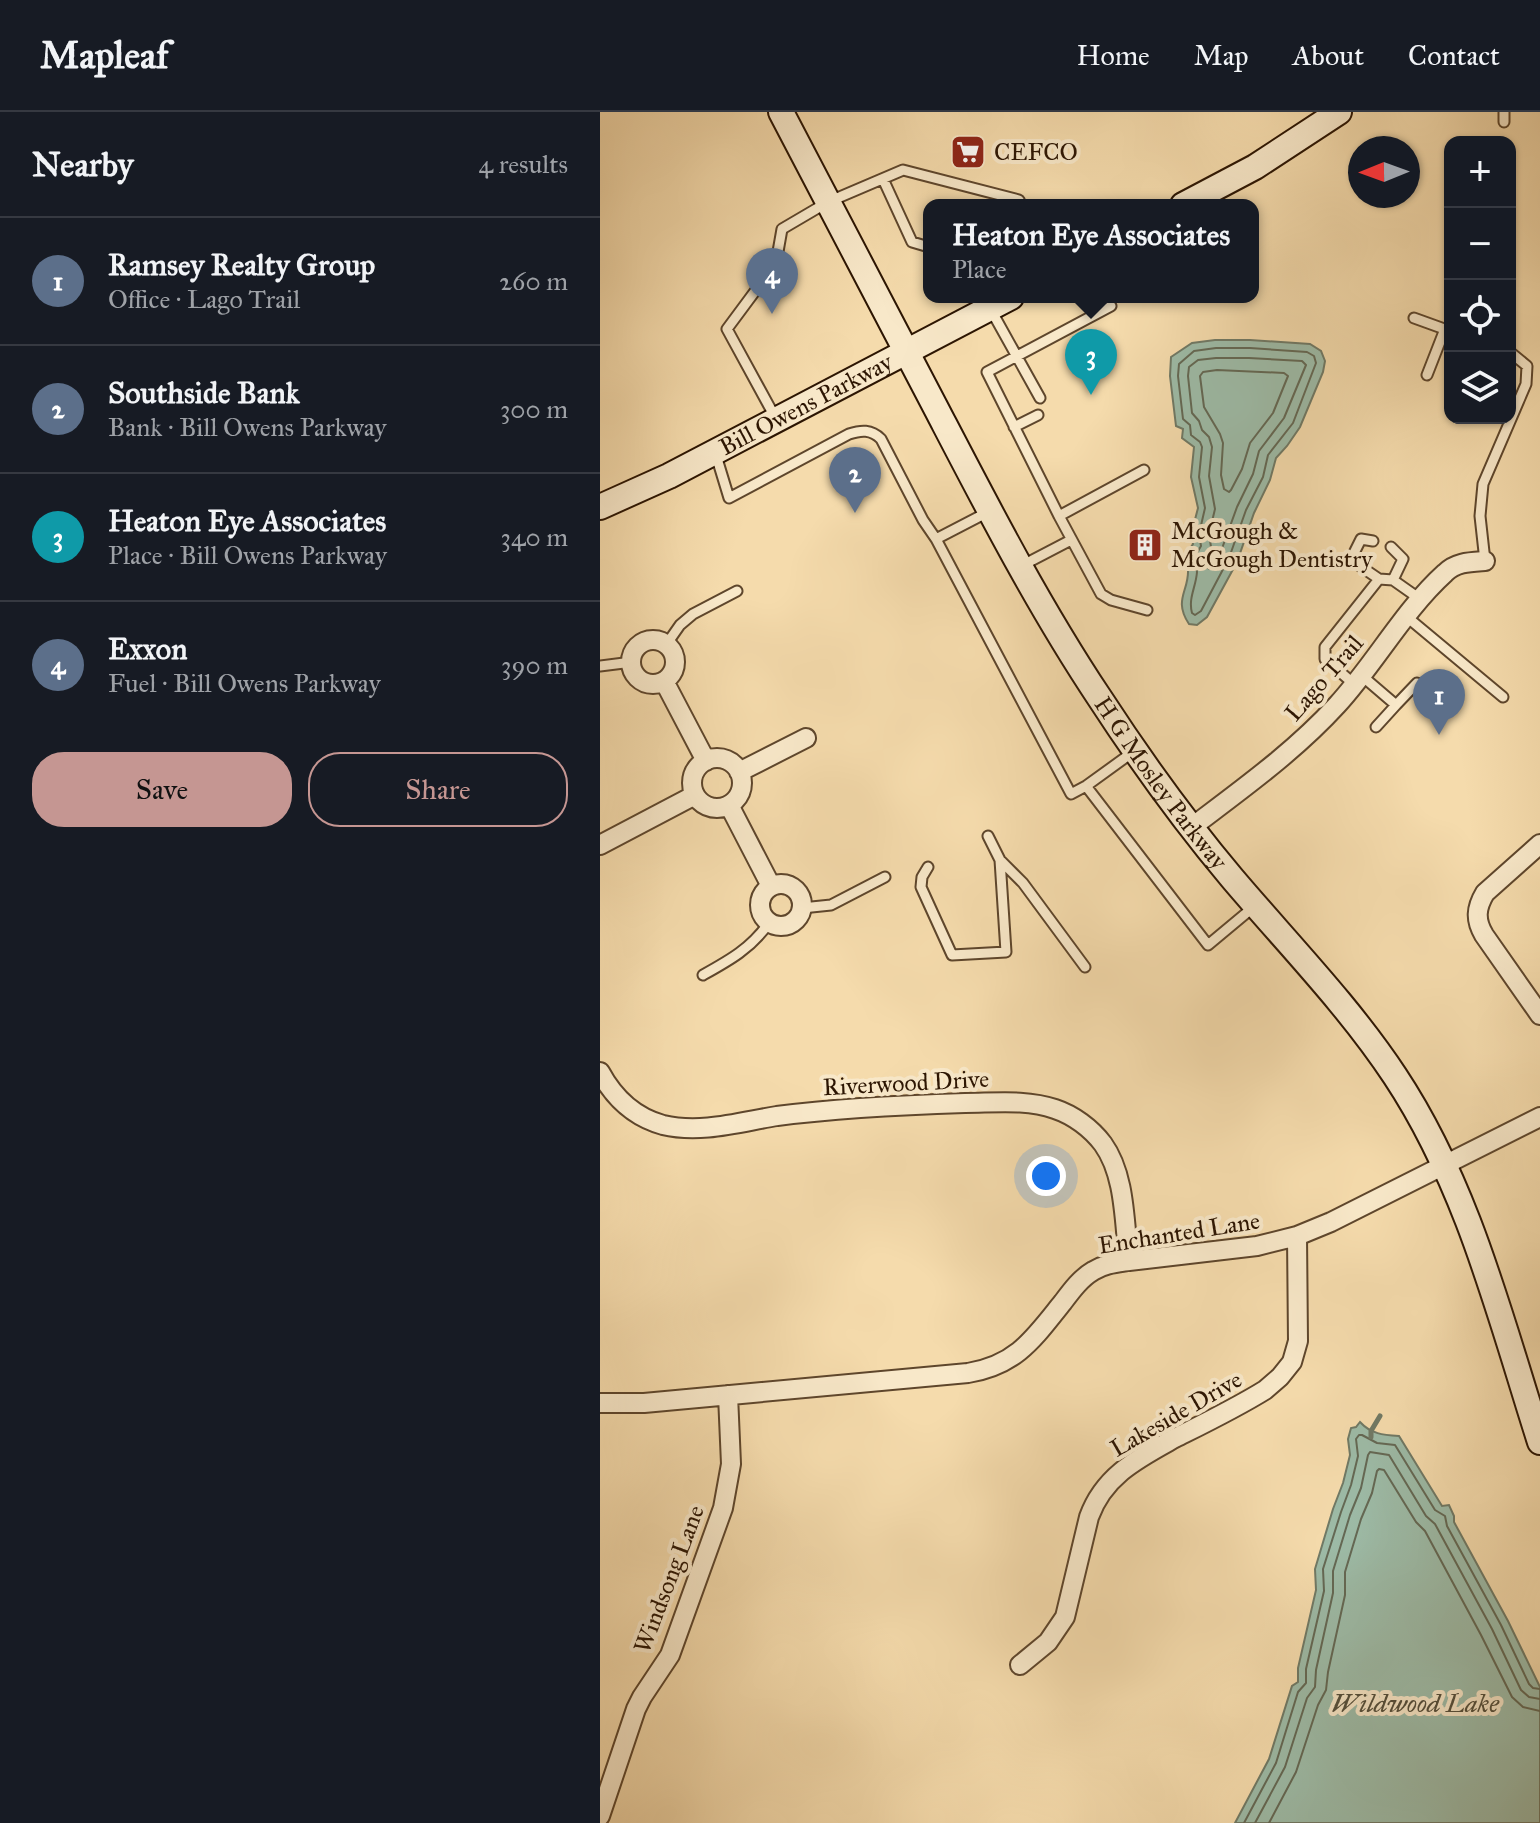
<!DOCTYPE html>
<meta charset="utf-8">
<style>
:root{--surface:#171b24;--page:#242831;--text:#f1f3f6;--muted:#9ea1a6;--line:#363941;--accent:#c59692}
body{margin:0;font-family:"IM FELL Great Primer",serif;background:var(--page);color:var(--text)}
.controls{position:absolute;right:24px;top:24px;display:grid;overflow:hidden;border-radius:16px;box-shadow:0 2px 6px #0004}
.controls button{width:72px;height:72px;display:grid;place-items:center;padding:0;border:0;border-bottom:2px solid var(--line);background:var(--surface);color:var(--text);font:40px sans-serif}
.compass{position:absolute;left:748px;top:24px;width:72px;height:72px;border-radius:50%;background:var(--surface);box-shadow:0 2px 6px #0004;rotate:269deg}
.you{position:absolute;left:446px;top:1064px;width:28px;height:28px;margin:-20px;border:6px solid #fff;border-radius:50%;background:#1a73e8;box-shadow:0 0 0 12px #1a73e833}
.badge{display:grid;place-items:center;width:52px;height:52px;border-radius:50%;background:var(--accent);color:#fff;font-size:26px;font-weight:700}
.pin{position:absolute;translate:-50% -66px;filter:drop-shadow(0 2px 4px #0008)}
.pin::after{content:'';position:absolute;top:42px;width:28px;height:24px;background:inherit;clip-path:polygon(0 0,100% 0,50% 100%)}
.popup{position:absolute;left:323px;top:87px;width:336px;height:104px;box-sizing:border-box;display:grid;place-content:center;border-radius:16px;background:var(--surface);filter:drop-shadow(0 2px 6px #0005);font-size:26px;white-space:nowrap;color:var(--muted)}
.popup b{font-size:30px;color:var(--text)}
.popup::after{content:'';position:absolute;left:50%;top:100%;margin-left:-16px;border:16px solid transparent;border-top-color:var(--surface)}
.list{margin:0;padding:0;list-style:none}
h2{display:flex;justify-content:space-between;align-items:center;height:104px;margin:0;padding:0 32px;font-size:34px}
h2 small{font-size:26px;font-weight:400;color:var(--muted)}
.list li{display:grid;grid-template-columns:52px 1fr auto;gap:24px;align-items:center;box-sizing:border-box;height:128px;padding:0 32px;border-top:2px solid var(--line)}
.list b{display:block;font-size:30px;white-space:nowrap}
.list p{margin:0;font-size:26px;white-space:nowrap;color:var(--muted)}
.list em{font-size:26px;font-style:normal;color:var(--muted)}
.actions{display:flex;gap:16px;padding:24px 32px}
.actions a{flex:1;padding:18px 0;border:2px solid var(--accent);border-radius:32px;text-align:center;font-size:28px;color:var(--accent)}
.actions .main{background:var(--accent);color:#111}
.icon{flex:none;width:44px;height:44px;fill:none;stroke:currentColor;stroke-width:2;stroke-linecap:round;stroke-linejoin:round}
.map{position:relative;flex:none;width:940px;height:1711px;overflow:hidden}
header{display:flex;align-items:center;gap:48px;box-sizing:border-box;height:112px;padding:0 40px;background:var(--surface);border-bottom:2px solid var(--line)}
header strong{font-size:38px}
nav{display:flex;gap:44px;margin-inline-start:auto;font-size:28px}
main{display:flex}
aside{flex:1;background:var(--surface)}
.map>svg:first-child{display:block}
</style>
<header>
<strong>Mapleaf</strong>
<nav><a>Home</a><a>Map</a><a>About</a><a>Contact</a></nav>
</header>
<main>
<aside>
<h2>Nearby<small>4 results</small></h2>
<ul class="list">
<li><span class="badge" style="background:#5c6f8a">1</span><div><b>Ramsey Realty Group</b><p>Office · Lago Trail</p></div><em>260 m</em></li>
<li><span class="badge" style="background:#5c6f8a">2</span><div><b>Southside Bank</b><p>Bank · Bill Owens Parkway</p></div><em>300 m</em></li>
<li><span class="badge" style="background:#0f9aa8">3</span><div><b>Heaton Eye Associates</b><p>Place · Bill Owens Parkway</p></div><em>340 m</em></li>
<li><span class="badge" style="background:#5c6f8a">4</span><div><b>Exxon</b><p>Fuel · Bill Owens Parkway</p></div><em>390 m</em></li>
</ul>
<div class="actions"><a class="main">Save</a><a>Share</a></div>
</aside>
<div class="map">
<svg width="940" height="1711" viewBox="0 0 940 1711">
<rect width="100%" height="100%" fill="#f5dbac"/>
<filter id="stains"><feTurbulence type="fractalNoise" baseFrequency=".0025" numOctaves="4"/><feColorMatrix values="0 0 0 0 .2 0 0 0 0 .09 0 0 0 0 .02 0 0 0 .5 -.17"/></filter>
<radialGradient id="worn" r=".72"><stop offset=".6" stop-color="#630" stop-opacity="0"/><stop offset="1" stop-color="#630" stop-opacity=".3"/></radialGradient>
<path fill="#9dbba7" stroke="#707965" stroke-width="2" d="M615,228H650L710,232L721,239L725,249L723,260L700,315L687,334L676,346L670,368L654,401L637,450L607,505L597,513L589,512C573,488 589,479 588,458C588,453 586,449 585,444L593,432L591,423L598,396L591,365L594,335L582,326L583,317L576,314L570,264L571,245L592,231Z
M760,1310C771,1322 783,1323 799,1324L842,1394L849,1393L854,1404V1410L908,1509L940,1575V1711H635L669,1647L692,1574L698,1570V1556L716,1478L715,1457L733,1397L743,1371L750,1343L748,1327L751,1316L756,1315Z"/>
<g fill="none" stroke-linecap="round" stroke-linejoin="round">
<path stroke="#646854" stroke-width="2" d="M616,236H650L707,240L714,244L716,251L693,311L668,343L663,365L646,398L629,446L601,499L595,503L592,501C588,486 596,475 597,460C597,458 594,447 594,446L601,434L599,422L605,396L599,365L602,335L600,330L591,323L590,313L583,307L578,264L579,252L594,239Z
M616,246H649L702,249L706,253L684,306L659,339L653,362L637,395L620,442L613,456L610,457L606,455L605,448L611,435L609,422L615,397L609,364L612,335L609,325L602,318L599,309L592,301L588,264L589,255L598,248Z
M617,258L684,261L688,264L673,301L650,331L642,357L631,378L629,380L624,377L621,363L623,331L620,322L604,295L600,264L603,260Z
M644,1711L676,1651L698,1580L706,1571V1557L724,1479L723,1457L741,1400L751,1373L758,1344L756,1327L759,1323H762L777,1331L795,1333L835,1398L845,1404L847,1414L901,1513L929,1572L933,1576L940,1577
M655,1711L685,1655L707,1586L715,1575L716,1558L733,1481V1459L750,1403L761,1376L768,1343L770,1340L789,1343L826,1404L835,1412L892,1517L921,1578L929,1585L940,1587
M669,1711L696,1660L718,1593L726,1578L728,1560L745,1483V1460L761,1407L772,1381L777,1359L779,1357L784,1358L816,1410L825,1419L881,1523L912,1585L923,1595L940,1599"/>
<path stroke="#707965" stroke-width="5" d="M771,1325V1319L780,1304"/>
<g stroke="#5e462c" stroke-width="13">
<path id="service" d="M904,0V10
M283,67L312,130L329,135
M511,194L387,260L459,404L501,482L511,488L547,498
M391,198L440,286
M814,206L850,219
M827,263L845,217
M175,305L127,217L176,151L182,117L228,90L303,58L419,88L421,93
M414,315L438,303
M115,340L129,386L249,322C261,318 271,317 281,327L323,408L336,427L471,682L486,674L533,640
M459,404L544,358
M336,427L390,399
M773,429L761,427L754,441L760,454L779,467
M791,435L803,447L793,468
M885,449L880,404L883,372L926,272L927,254L910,240
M423,453L471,428
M807,505L903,585
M66,533L80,513L93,502L137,479
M0,554L32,550
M761,563L796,593L776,615
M754,572L725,547V535L779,467L793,468L820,487
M796,593L817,571
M486,674L608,833L656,793
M400,748L423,771L485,855
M328,755L322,765L321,775L352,843L406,840L400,748L388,724
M202,796L231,793L285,765
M103,863C130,848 150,837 169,811"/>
</g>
<g stroke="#5e462c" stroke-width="22">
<path id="minor" d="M31 550a22 22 0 1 1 44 0a22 22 0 1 1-44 0Z
M64,569L106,649
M92 671a25 25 0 1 1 50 0a25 25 0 1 1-50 0Z
M139,660L206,626
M129,693L171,774
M592,715C642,677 694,640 737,593C774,553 804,498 845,461C856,450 870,450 885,449
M940,732L885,781C876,796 875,808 884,823L940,903
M0,733L95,683
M160 793a21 21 0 1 1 42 0a21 21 0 1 1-42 0Z
M0,960C14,986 34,1005 63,1013C101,1022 140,1010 177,1004C239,996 302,993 365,991C394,991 426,987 455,997C473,1003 491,1016 503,1032C526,1064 524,1112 529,1149
M0,1291H44L368,1261C417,1253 434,1226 463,1190C472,1178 481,1166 493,1159C504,1152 516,1151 529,1149L657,1134L697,1124L731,1110L940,1005
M420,1553L448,1530L465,1505L489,1405C504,1363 539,1346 575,1326C605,1311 636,1296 665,1278L680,1265L692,1250L698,1229L697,1124
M0,1704L36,1597L42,1585L70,1543L123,1396L131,1352L128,1283"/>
</g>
<g stroke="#2c1502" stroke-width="28">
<g id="secondary">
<path id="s1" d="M181,0C234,101 286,201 339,302C389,398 439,495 499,585C540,648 584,709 632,766C687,831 748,893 795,964C868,1074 900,1205 940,1330"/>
<path d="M583,93L655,55L739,0"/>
<path id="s2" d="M0,395L69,364L411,185"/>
</g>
</g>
<use href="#service" stroke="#f8e8c9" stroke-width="9"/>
<use href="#minor" stroke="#f8e8c9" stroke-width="18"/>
<use href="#secondary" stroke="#f8e8c9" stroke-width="24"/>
</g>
<defs>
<g id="supermarket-square" transform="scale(1.8)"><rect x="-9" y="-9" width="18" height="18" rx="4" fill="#8f2418" stroke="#f8e8c9"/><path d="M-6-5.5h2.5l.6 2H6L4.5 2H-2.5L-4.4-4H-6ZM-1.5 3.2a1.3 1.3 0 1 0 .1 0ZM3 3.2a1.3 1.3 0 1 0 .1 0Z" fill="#fff"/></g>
<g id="building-square" transform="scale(1.8)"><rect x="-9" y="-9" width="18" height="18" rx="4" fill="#8f2418" stroke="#f8e8c9"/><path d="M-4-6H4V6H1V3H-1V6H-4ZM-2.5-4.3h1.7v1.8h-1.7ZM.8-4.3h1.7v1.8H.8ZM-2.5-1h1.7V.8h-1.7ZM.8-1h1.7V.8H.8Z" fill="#fff"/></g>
</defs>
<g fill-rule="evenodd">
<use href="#supermarket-square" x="368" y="40"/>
<use href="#building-square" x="545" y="433"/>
</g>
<g text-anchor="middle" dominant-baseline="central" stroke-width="8" stroke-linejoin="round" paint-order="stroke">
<g font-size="24" fill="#2c1502" stroke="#f8e8c9" text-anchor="start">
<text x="394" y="40">CEFCO</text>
<text x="571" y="419">McGough &amp;<tspan x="571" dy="28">McGough Dentistry</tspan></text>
</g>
<g font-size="24" fill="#2c1502" stroke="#f8e8c9">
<text stroke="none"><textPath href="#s2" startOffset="230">Bill Owens Parkway</textPath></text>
<text transform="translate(724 566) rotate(-49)">Lago Trail</text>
<text stroke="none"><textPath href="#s1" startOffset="772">H G Mosley Parkway</textPath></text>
<text transform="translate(306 971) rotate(-3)">Riverwood Drive</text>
<text transform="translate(579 1121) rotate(-9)">Enchanted Lane</text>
<text transform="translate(576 1302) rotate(-30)">Lakeside Drive</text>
<text transform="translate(69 1467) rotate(-69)">Windsong Lane</text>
</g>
<g font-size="26" font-style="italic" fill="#544f3c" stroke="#f8e8c9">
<text x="815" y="1591">Wildwood Lake</text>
</g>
</g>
<rect width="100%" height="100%" filter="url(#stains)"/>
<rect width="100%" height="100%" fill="url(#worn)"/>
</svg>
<div class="controls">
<button>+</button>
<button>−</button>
<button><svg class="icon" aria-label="locate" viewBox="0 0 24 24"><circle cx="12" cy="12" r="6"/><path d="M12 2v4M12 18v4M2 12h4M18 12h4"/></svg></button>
<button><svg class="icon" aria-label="layers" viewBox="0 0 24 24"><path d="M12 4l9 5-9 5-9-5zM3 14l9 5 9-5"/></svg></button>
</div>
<svg class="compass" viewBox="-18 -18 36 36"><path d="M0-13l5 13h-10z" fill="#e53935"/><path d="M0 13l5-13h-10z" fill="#9ea1a6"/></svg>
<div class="you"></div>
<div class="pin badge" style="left:839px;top:623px;background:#5c6f8a">1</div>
<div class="pin badge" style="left:255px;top:401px;background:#5c6f8a">2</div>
<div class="pin badge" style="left:491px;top:283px;background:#0f9aa8">3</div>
<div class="popup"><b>Heaton Eye Associates</b>Place</div>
<div class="pin badge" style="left:172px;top:202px;background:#5c6f8a">4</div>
</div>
</main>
